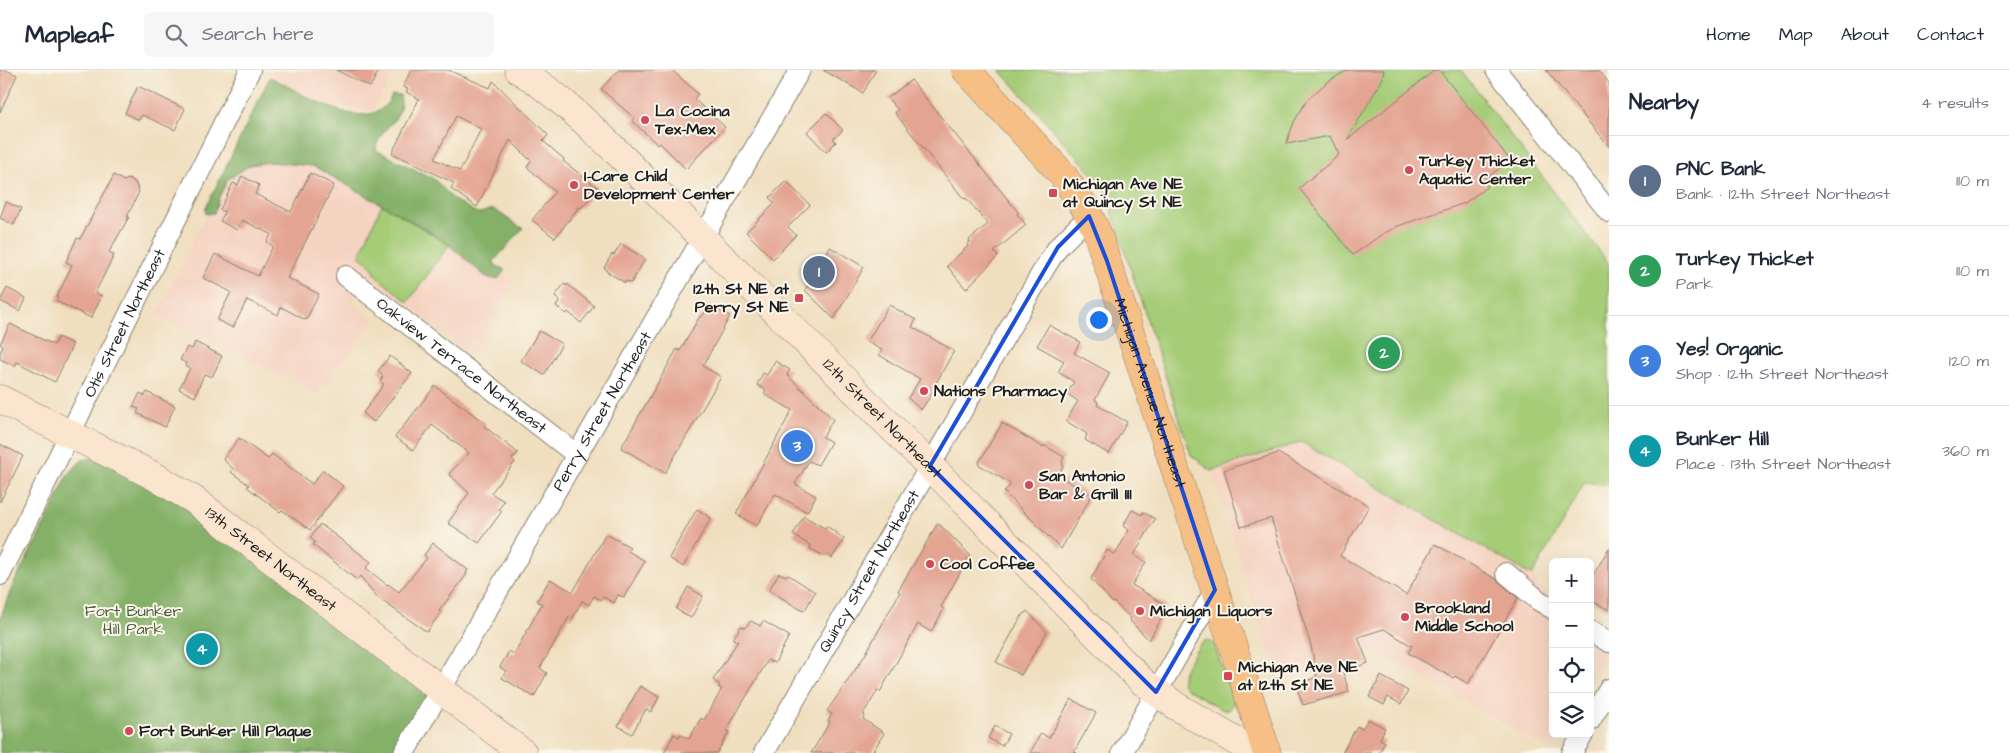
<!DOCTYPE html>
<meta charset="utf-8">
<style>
:root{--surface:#fff;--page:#f6f6f7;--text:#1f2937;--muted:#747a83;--line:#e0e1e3;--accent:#d1495b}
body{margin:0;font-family:"Architects Daughter",sans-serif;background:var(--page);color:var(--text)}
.controls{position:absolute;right:15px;bottom:15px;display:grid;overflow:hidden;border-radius:8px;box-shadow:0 5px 20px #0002}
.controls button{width:45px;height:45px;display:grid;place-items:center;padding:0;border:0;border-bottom:1px solid var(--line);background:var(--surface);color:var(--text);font:25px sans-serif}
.you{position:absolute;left:1098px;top:249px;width:18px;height:18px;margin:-12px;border:4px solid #fff;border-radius:50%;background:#1a73e8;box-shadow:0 0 0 8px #1a73e833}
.badge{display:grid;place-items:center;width:32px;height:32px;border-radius:50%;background:var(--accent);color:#fff;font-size:16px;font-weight:700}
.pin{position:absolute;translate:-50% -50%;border:2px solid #fff;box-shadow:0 1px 5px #0006}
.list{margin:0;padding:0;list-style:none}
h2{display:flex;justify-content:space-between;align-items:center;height:65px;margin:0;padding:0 20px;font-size:21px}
h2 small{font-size:16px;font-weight:400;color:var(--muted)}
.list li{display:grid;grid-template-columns:32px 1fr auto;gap:15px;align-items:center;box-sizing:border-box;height:90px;padding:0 20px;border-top:1px solid var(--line)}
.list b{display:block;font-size:19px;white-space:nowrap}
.list p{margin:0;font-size:16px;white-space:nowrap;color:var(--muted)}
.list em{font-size:16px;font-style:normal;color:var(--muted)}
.icon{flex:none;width:28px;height:28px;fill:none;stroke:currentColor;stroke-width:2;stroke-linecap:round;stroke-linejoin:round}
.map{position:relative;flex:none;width:1609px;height:683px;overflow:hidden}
header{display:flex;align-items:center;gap:30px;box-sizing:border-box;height:70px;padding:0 25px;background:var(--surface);border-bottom:1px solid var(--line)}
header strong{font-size:24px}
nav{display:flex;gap:28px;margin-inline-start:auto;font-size:18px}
.search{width:350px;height:45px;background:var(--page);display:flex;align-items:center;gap:12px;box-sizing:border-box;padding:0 18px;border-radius:8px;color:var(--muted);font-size:19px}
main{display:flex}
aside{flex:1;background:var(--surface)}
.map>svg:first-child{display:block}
</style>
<header>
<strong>Mapleaf</strong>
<div class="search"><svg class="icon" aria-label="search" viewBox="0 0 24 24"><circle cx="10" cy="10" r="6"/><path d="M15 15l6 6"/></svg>Search here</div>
<nav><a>Home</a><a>Map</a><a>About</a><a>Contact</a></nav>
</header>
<main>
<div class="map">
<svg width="1609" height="683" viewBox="0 0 1609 683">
<rect width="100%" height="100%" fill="#fbf7ec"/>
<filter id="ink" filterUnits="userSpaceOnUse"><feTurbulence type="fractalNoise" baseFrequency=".02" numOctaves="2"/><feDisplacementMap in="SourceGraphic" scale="10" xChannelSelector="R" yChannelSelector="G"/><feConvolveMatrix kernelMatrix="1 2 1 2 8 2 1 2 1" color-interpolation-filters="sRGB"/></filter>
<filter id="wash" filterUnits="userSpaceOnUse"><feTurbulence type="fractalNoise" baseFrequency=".0096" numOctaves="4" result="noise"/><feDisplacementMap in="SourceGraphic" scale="20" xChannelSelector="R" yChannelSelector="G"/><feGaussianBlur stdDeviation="1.12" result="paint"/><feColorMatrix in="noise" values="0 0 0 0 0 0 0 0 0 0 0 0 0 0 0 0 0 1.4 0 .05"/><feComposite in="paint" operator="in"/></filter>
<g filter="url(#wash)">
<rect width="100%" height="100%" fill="#f0dfbf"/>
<path fill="#f5d3c1" d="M273,0H396L373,41L335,36L300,22L271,5Z
M263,30L440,122L507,174L491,195L514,212L472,285L372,208L351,232L375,250L316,325L287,303L283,307L156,245Z
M1301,372L1532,506L1542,520L1553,527V664H1561L1552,682L1378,582H1368L1279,606L1264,567L1211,401Z
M1590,550L1609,561V576L1590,611Z"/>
<path fill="#a5cc77" stroke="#60744a" d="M1000,0H1461L1609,194V415L1585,412L1532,506L1301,372L1211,401L1191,385L1104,117Z
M382,134L449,175L408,232L377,207L372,197L359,186Z
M1206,570L1214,574L1233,629V635L1229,640H1223L1187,619C1183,616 1181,613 1182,608C1182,601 1200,572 1206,570Z"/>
<path fill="#84b068" stroke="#506642" d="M270,7C299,20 371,73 392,25H400C406,52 378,56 376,80L434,109L454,130L477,143C484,144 488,138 494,140C499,141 514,155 523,158L494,191L495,195L505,200L498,209H493L485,206L449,175L427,160L313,96L270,92L250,95L228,109L219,127L214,143L206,144L205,139Z
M93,388L167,423L430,621L397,683H0V549L11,519L52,440L67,406L82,390Z"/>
<g id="blocks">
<path fill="#e4a492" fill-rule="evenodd" d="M0,0H6L17,5L0,42Z
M336,0H379L370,17Z
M411,0H448L490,18L493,11L548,65L543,71L564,89L563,91L598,118L581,138L579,137L555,168L532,150L555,122L527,97L531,91L510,70L477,137L451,119L454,113L392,83L419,29L406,22L408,19L403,17ZM456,46L481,59L460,101L434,89Z
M619,0H672L698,24L694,29L725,57L686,99L660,73L658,75L632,51L634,48L601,19Z
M823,0H876L863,23Z
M1348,0H1384L1382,10L1347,70L1426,7L1435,0H1439L1510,90L1483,111L1488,116L1465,133L1398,156L1381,165L1353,185L1299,118L1339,85L1330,66L1286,74L1294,52L1307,30L1326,13Z
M1546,0H1599L1609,13V77Z
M911,10L1018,142L1017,144L1026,155L994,182L998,186L966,219L947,196L968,176L967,174L970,172L969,170L988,154L966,128L964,129L895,43L898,40L888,28Z
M138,16L185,39L175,60L142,45L139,50L125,43Z
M826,43L843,60L833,69L836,72L826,82L807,62Z
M310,103L334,115L287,208L319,224L306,250L281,237L278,245L247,230L233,258L217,250L231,222L203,208L215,184L258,206L273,176L267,172L271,164L242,150L237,160L220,151L225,142L220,140L233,113L238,115L242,106L259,115L255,124L291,142Z
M114,105L124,111L128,109L135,112L139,122L127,147H129L109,182L114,185L95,223L102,226L91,248L56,231L58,228L57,227L72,195L66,192L77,168L80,169Z
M786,111L810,135L788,157L796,165L773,189L746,162L775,133L769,128Z
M6,132L21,139L14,155L0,148Z
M621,174L645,189L631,213L626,211L625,213L606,201L607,200L604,198L612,184L614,185Z
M830,177L864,197L834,249L805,220Z
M564,214L566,216L567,214L594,236L581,253L568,242L566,244L556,236L560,230L555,226Z
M7,218L26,228L20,241L0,231Z
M709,235L730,246L703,296L721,307L665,403L621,378L677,279L680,281L700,246L702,247Z
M889,235L916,250L912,257L954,281L935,315L937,316L921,340L908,328L920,309L879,285L882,280L867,272Z
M10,254L54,275L58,267L73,274L55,312L17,292L15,296L0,289V283L3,276L0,274Z
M1049,255L1080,272L1074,283L1110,303L1095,330L1098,332L1097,335L1127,352L1109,384L1085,370L1087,364L1066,351L1078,331L1067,324L1074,312L1058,302L1064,291L1037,276Z
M539,261L562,274L544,305L521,291Z
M195,272L222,286L212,307L204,304L195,327L179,319L190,298L185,296L186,293L180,290L187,277L192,279Z
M390,286L412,303L374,352L363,343L384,314L380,311L383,306L378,301Z
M775,291L790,300L787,304L788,306L833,349L823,367L831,372L818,395L809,391L795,414L816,426L807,442L775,424L757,456L736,444L792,340L764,324L766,320L757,315L763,303L767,305Z
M435,316L486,354L484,356L518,383L512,389L515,392L491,423L504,431L499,439L502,441L479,473L448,453L469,423L449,404L469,383L432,355L413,380L395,367Z
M147,322L175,336L165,357L137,343L139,339L133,337L140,323L145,326Z
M1002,353L1043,377L1044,375L1064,387L1062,391L1063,396L1058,406L1092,425L1061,479L1004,422L1011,414L978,394Z
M239,368L268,389L272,384L312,414L323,400L343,416L310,460L282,440L280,442L247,417L249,415L231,402L233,399L223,389Z
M0,374L23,386L0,432Z
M1278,383L1369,436L1340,486L1406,525L1435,474L1496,509L1518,528L1468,614L1455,606L1453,608L1408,583L1412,576L1384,559L1358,567L1368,593L1343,602L1349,622L1303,635L1296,615L1317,607L1311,576L1271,448L1241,457L1224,400Z
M697,439L711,448L683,497L669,488Z
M1132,440L1142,445L1143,442L1155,449L1134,485L1146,492L1132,515L1166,535L1160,545L1163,546L1149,570L1131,552L1130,547L1114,532L1113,533L1091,509L1107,480L1115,485L1129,460L1123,456Z
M804,446L824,458L827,456L844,469L832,488L825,484L824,486L809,478L811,476L793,465Z
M938,453L970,485L941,537L944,539L931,562L918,554L880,622L878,620L863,644L865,645L863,649L884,663L872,683H811L830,652L828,651L832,644L827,641L864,587L900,522L898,521Z
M320,454L371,492L366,498L387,515L388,514L399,522L427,488L424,485L433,473L468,500L466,503L467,504L439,541L441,542L427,562L378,528L360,506L357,510L313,475L315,472L310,468Z
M606,464L630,477L628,481L645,491L624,527L618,525L614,533L603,527L601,530L594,526L589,535L582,531L572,549L569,547L540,598L547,603L534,627L502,608L506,601L500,597L509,581L514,584L542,534L537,531L550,509L573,522Z
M1609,478V540L1590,530V511Z
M779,503L786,506L787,504L815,522L805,540L803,541L769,520Z
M688,517L703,526L691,548L676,539Z
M1027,541L1047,562L1021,605L996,592L1021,547Z
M751,551L760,556L763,551L789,566L775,593L768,590L726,661L729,662L717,683H664L674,664L679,667L680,664L689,669L701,648L704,650L722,619L718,617L720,615L713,610L738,571L733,569L741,556L745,558Z
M1381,606L1408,621L1401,634L1388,627L1384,635L1369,627Z
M640,616L659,627L651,642L646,639L632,664L618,656Z
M1071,629L1096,643L1074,682L1077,683H1030L1041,663L1049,668Z
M1368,649L1385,658L1380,669L1385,672L1379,683H1342L1357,656L1362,659Z
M995,656L1009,664L1002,676L988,668Z"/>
</g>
</g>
<g filter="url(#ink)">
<use href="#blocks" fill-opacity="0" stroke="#867e6e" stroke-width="1"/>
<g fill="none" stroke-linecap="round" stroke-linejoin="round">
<g stroke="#867e6e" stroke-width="22">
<g id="street">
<path d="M1496,0L1609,142"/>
<path id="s1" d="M346,206L577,385"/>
<path d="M1506,503L1538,530L1553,539"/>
<path id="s2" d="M0,505L250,0"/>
<path d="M1590,561L1609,572"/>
<path d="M1590,651L1609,619"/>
<path id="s3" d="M404,683L800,0"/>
<path id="s4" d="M764,683L1044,199L1058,177L1089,146"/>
<path d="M1122,683L1215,520"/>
<path d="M1572,683L1583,664"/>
</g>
</g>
<g stroke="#867e6e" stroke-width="29">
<g id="secondary">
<path id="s5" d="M519,0C555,23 585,51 616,81L930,396L1143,612L1176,636L1256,683"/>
<path id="s6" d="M0,329L154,406L194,430L523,683"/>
</g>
</g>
<g stroke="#867e6e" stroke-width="29">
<g id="primary">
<path id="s7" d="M966,0L1062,104L1084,136L1097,162L1215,520L1267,683"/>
</g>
</g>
<use href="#street" stroke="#fff" stroke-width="20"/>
<use href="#secondary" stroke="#fbe5cf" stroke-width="28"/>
<use href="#primary" stroke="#f5bf86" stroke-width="28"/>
</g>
</g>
<path fill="none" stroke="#1d4ed8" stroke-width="4" stroke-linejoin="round" d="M1089,146L1107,191L1215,520L1156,622L930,396L1058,177Z"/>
<g fill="#d1495b" stroke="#fbf7ec" stroke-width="2">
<circle cx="645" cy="50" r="5"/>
<circle cx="1409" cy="100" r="5"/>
<circle cx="574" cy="115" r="5"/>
<rect x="1048" y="118" width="10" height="10" rx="2.5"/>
<rect x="794" y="223" width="10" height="10" rx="2.5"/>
<circle cx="924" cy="321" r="5"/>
<circle cx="1029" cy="415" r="5"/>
<circle cx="930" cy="494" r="5"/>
<circle cx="1140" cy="541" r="5"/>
<circle cx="1405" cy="547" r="5"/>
<rect x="1223" y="601" width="10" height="10" rx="2.5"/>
<circle cx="129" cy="661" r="5"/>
</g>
<g text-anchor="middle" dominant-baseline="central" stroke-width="4" stroke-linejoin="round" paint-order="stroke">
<g font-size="16" font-weight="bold" fill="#1c1c1c" stroke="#fbf7ec" text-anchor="start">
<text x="655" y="41">La Cocina<tspan x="655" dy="18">Tex-Mex</tspan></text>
<text x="1419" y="91">Turkey Thicket<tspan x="1419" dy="18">Aquatic Center</tspan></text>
<text x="584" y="106">I-Care Child<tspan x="584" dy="18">Development Center</tspan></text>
<text x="1063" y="114">Michigan Ave NE<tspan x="1063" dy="18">at Quincy St NE</tspan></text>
<text x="789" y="219" text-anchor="end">12th St NE at<tspan x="789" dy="18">Perry St NE</tspan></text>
<text x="934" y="321">Nations Pharmacy</text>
<text x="1039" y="406">San Antonio<tspan x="1039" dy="18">Bar &amp; Grill III</tspan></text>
<text x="940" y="494">Cool Coffee</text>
<text x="1415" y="538">Brookland<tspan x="1415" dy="18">Middle School</tspan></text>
<text x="1150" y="541">Michigan Liquors</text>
<text x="1238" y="597">Michigan Ave NE<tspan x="1238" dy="18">at 12th St NE</tspan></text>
<text x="139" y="661">Fort Bunker Hill Plaque</text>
</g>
<g font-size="16" fill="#1c1c1c" stroke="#fbf7ec">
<text stroke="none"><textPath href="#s2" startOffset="281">Otis Street Northeast</textPath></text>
<text stroke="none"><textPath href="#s1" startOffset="146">Oakview Terrace Northeast</textPath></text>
<text stroke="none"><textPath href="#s7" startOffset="379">Michigan Avenue Northeast</textPath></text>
<text stroke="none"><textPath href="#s3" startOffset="395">Perry Street Northeast</textPath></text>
<text stroke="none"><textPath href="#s5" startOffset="504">12th Street Northeast</textPath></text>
<text stroke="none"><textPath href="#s6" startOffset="316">13th Street Northeast</textPath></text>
<text stroke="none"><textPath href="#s4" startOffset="210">Quincy Street Northeast</textPath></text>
</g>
<g font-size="16" fill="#4c5a3c" stroke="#fbf7ec">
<text x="133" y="541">Fort Bunker<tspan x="133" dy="18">Hill Park</tspan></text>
</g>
</g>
</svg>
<div class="controls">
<button>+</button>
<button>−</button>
<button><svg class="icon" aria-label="locate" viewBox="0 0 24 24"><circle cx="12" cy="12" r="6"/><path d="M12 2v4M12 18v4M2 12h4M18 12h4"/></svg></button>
<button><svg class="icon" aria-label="layers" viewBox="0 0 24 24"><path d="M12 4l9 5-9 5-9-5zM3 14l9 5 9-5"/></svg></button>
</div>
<div class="you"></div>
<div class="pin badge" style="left:819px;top:202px;background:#5c6f8a">1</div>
<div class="pin badge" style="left:1384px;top:283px;background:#2e9e5b">2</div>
<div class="pin badge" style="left:797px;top:376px;background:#3f7fe0">3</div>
<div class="pin badge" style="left:202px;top:579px;background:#0f9aa8">4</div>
</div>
<aside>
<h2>Nearby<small>4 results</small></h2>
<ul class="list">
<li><span class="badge" style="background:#5c6f8a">1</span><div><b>PNC Bank</b><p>Bank · 12th Street Northeast</p></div><em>110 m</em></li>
<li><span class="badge" style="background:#2e9e5b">2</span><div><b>Turkey Thicket</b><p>Park</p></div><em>110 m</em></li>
<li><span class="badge" style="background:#3f7fe0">3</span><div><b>Yes! Organic</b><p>Shop · 12th Street Northeast</p></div><em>120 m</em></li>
<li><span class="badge" style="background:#0f9aa8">4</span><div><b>Bunker Hill</b><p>Place · 13th Street Northeast</p></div><em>360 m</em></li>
</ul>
</aside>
</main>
